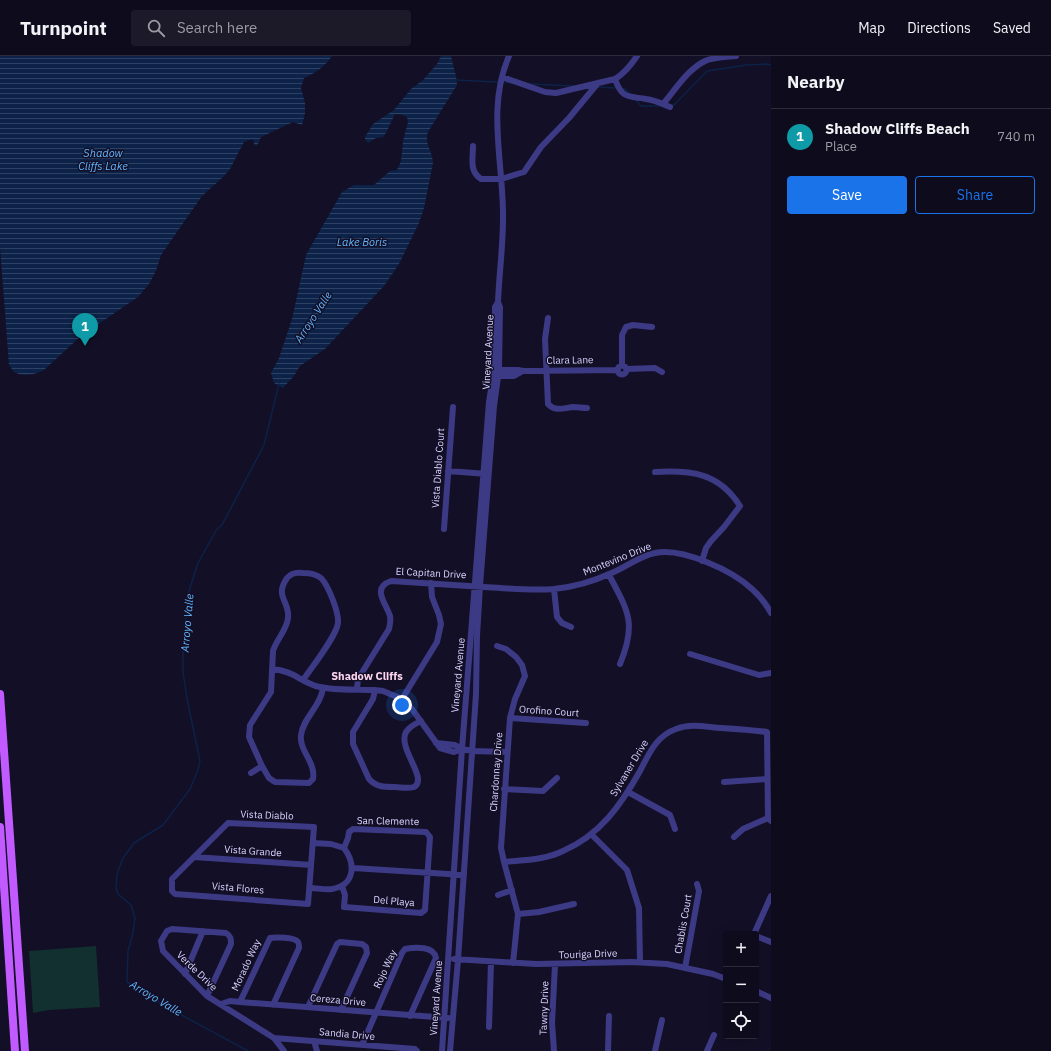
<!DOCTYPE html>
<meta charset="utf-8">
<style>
:root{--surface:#0e0b1c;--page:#1c1929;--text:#f1f3f6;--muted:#9b9ba3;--line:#2e2b3b;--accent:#1a73e8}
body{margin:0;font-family:"IBM Plex Sans",sans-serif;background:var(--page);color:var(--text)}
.controls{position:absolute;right:12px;bottom:12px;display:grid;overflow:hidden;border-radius:4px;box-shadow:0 4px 16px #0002}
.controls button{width:36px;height:36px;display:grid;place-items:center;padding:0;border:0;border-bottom:1px solid var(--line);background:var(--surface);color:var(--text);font:20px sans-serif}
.you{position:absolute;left:402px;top:649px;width:14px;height:14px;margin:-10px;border:3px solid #fff;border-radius:50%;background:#1a73e8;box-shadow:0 0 0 6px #1a73e833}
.badge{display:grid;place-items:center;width:26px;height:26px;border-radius:50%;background:var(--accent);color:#fff;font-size:13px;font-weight:700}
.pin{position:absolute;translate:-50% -33px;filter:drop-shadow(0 1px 2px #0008)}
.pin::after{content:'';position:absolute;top:21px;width:14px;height:12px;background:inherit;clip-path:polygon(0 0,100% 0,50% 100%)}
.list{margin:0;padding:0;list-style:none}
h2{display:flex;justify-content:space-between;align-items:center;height:52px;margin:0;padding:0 16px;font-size:17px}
h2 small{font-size:13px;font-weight:400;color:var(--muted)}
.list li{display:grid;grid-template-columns:26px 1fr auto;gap:12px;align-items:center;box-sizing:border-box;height:56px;padding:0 16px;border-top:1px solid var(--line)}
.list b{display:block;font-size:15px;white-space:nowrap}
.list p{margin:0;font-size:13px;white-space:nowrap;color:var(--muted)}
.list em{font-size:13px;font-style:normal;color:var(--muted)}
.actions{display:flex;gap:8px;padding:12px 16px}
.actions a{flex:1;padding:9px 0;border:1px solid var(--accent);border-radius:4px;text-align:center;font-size:14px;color:var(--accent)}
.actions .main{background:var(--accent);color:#fff}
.icon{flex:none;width:22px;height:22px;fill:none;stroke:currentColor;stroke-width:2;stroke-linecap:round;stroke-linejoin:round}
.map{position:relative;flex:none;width:771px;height:995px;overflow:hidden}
header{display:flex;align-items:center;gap:24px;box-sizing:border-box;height:56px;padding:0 20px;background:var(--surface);border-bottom:1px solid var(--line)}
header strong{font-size:19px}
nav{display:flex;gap:22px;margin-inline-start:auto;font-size:14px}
.search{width:280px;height:36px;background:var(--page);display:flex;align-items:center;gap:10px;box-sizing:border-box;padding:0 14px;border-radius:4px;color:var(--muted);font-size:15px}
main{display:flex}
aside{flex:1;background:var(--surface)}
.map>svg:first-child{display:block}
</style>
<header>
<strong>Turnpoint</strong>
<div class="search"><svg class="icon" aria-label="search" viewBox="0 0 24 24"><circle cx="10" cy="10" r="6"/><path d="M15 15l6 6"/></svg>Search here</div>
<nav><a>Map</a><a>Directions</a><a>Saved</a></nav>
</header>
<main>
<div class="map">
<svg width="771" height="995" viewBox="0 0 771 995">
<defs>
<pattern id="water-rules" width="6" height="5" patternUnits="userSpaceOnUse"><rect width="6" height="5" fill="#0c2248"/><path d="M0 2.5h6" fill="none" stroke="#2f4163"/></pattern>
</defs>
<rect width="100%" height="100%" fill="#130f26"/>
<path fill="#12302f" d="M96,890L100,951L49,954L33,957L29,895Z"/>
<path fill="url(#water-rules)" d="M0,0H332C324,11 316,17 304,22L301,32L305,47V58L302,69L293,66L261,81L257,90L254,89V84H249L244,86L230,113L223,121L202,140L161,199L156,215L149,228L138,241L81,280L44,314C35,319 23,321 14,316L9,309L0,191Z
M441,0H451C453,9 457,21 457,29L428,76C424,88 433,96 433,107L424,152L419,167L399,208L384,230L325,293L300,310L294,320L283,332L274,327L271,317L279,302L292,263L306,199L342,136L354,129H374L390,115L397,114L401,105L403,85L408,66L407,61L402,59L395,58L387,75L383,81L376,82L368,87L365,83V81L373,68L394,54L411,33L423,24L437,8Z"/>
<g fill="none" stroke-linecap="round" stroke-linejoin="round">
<path stroke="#0c2248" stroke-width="1.5" d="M456,24L497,26
M505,26L511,27
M530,28L574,30
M598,31L615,32
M623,33H625L631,39
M636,44L641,50H660
M672,49H674L707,15L746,9L767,8L771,9
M248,995L163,949L127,926L128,895L133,877L135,862L131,849L118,838L116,832L117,818L123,802L134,787L163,769L190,733L198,714L200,705L187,643L183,616V591L188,538L198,507L217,473L222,469L264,389L279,328"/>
<path stroke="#3d3a85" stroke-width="6" d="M502,21L545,36L556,37L615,23C625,17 631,9 637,0
M615,23C622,43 628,40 646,43C655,44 663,48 670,51
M663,48C676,33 687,14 705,5C714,1 726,1 736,0
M473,90C473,103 469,115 481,123H501L524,116L541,91L569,62L598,27
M548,262L545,283L548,348C555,356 564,352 573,351C578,351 582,352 587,352
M622,309V279L626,271L633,269L652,271
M617.5 314a4.5 4.5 0 1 1 9 0a4.5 4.5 0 1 1-9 0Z
M627,313L655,312L662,316
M496,317L499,314H518L523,315L618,314
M495,320H514L523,315
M448,415L487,418
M655,416C692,414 719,417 740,450L724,471L711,485L706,492L702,505
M444,473L453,351
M609,519C628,555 637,567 620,608
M554,533L557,561L562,567L571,571
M497,590L506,593L516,601L522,609L525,620L515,643L510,662L501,792L504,806L518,858L513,907
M690,598L759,619L771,617
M272,613C292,615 296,622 313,629C328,635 357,633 375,634L383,635L402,643L412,653L440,692L454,696L462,693
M303,624C312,611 336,581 338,567C339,556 328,529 321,522C316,518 309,517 303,517C297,516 291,517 287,522C274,541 290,545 288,562C287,574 276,584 273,595L271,636L250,669L249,681L262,710L269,722L275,726L309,727L313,723C316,706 299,695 301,679C303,662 321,650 323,632
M357,633L358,623L389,573C390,568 391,564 390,560C386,547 371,532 391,525C422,527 453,529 484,531C507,532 530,535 554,533C572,531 592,526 609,518C625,512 639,500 655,497C682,491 733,515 752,533C760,540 766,548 771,557
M375,634L373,643L353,676V688L369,723C376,731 384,731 395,731C400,731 408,733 414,731C429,723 397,692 406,676C410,670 415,668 421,665
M402,643L437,586L441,568L439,559L432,541L431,527
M510,662L586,667
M436,687L455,689L462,693L472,695L507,696
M251,717L262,710
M724,726L767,723
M504,733L543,735L557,722
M628,736L670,759L675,773
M228,767L314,771L308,848L175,838L172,835V823Z
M592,779L627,814L639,852L640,906
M734,781L743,773L768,762
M194,801L311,809
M504,806C523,804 545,804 563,795C600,779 621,749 640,715C649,698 656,680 676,673C691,667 706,671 721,672C737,673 752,674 767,676L768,762L771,765
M353,812L464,819
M342,830L345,839L344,851L421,857L425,854L430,781L426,776L353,773L349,776L348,782L344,792
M310,832C317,832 325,834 332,833C355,829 356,808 344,792L331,788L313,787
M498,839L512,834
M518,858L539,856L574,848
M754,878L771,840
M756,880L771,886
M454,903L536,908L632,906L667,908L713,918L726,923
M685,912L699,835L697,828
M185,918L203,875
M756,935L771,942
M207,940L231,888C231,883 231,880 226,877L172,873L167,875L161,885L163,895L207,940L274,982L284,995
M240,946L270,882C275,881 295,881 298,886C299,887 299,890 299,892L273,949
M221,948L230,945L240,946L448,962
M308,951L337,888L340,886L362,888L366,891L367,897L341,954
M489,971L491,906
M274,982L415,993L417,995
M314,985L317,995
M362,989L402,897L405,893C416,891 434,890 436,902L410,960
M442,995L462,693L489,346L494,314L495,251L498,246C499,219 503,191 503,163C504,109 486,52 509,0
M450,995L458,904L476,638L477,580L480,530L494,350L499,314L500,251L498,246
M554,995L552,967L555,909
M608,995L609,960
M655,995L662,964
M707,995L714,979"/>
<path stroke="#c25bff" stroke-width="8" d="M0,638L25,995
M0,771L15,995"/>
</g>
<g text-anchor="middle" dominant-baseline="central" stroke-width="3" stroke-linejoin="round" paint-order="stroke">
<g font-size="10" fill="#d9d4ff" stroke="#130f26">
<text transform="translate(488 296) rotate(-87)">Vineyard Avenue</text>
<text transform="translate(570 304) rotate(-1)">Clara Lane</text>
<text transform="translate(438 412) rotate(-86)">Vista Diablo Court</text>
<text transform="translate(617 503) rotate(-22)">Montevino Drive</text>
<text transform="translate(431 517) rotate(3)">El Capitan Drive</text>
<text transform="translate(458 619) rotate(-85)">Vineyard Avenue</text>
<text transform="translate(549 655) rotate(4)">Orofino Court</text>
<text transform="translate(629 712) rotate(-59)">Sylvaner Drive</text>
<text transform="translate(496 716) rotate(-86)">Chardonnay Drive</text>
<text transform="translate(267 759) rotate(2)">Vista Diablo</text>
<text transform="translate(388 765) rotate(1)">San Clemente</text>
<text transform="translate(253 795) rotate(4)">Vista Grande</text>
<text transform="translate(238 832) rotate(5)">Vista Flores</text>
<text transform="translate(394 845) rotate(5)">Del Playa</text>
<text transform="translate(683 868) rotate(-80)">Chablis Court</text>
<text transform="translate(588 898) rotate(-2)">Touriga Drive</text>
<text transform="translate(246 909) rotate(-65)">Morado Way</text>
<text transform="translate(385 913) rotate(-65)">Rojo Way</text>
<text transform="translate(197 915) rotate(44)">Verde Drive</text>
<text transform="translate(436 942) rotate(-86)">Vineyard Avenue</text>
<text transform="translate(338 944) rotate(5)">Cereza Drive</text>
<text transform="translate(544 952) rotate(-88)">Tawny Drive</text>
<text transform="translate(347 978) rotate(5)">Sandia Drive</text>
</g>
<g font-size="11" font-style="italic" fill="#62b6ff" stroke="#130f26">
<text x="103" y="97">Shadow<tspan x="103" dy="13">Cliffs Lake</tspan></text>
<text x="362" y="186">Lake Boris</text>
<text transform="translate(313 261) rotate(-57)">Arroyo Valle</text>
<text transform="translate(187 567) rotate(-85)">Arroyo Valle</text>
<text transform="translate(156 942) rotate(31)">Arroyo Valle</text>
</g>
<g font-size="11" font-weight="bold" fill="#ffd6f0" stroke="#130f26">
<text x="367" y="620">Shadow Cliffs</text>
</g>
</g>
</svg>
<div class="controls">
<button>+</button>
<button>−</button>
<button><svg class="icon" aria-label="locate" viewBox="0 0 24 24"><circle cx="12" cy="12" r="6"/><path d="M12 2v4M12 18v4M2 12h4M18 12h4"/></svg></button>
</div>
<div class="you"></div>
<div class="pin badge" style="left:85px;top:290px;background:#0f9aa8">1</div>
</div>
<aside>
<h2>Nearby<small></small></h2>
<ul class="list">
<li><span class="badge" style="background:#0f9aa8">1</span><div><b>Shadow Cliffs Beach</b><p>Place</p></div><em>740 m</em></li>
</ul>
<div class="actions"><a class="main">Save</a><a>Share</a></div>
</aside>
</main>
